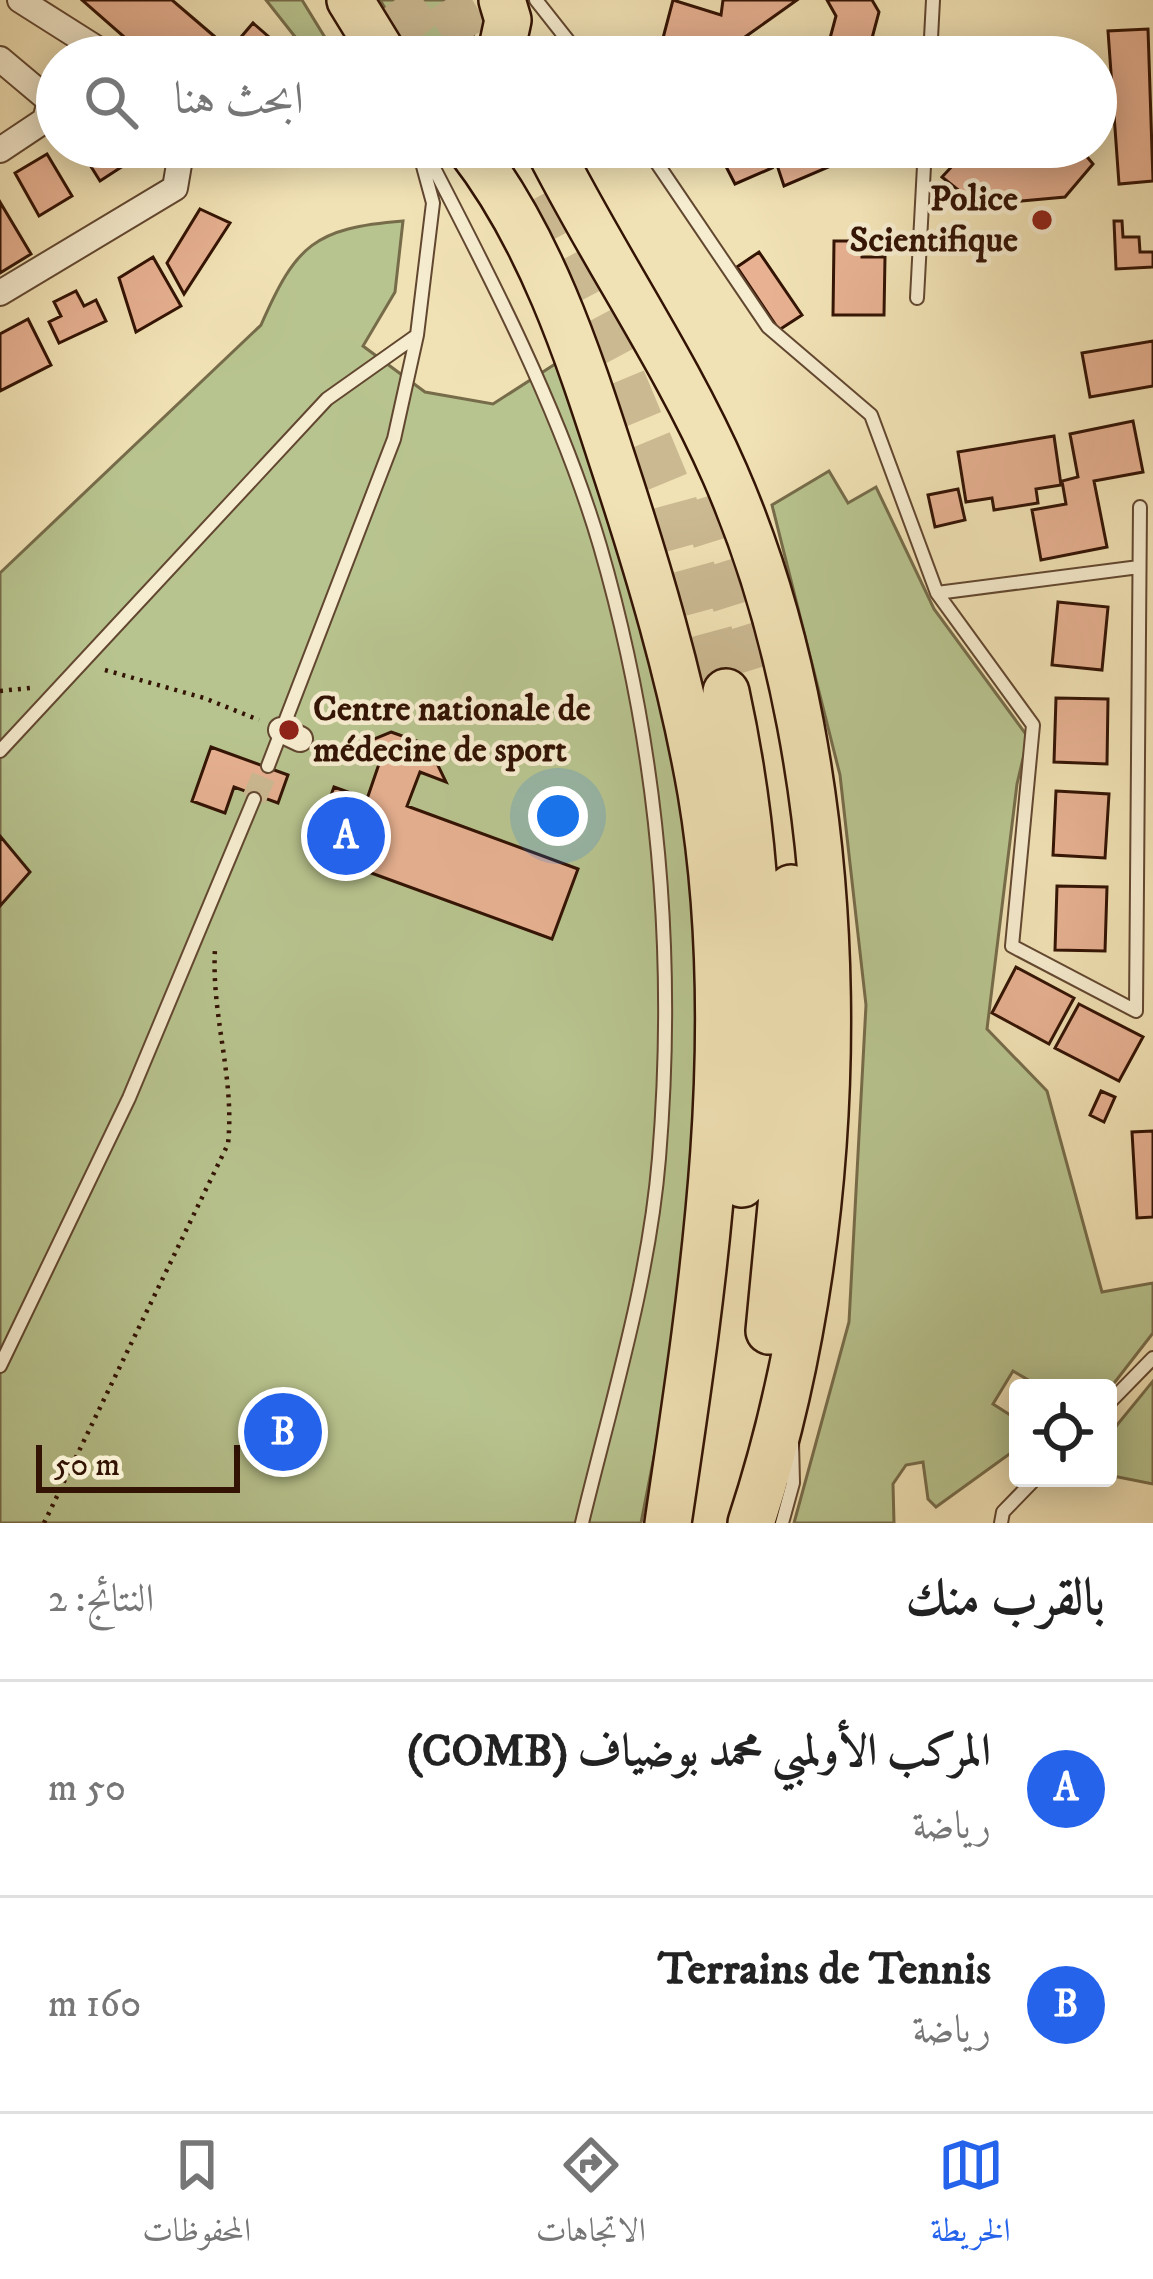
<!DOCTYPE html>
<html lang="ar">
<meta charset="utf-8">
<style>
:root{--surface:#fff;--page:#f6f6f6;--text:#222;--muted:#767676;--line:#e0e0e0;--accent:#2563eb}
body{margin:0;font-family:"IM FELL DW Pica",Amiri,serif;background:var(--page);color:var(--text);direction:rtl}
.controls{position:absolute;right:36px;bottom:36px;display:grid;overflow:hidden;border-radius:12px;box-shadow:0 6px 30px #0003}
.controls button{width:108px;height:108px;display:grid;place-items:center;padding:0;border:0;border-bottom:3px solid var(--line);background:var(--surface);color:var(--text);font:60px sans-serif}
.scale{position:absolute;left:36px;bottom:30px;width:204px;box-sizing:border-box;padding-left:12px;border:6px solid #331304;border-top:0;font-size:33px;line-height:42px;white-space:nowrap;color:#331304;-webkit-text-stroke:9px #f6eccf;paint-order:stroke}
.you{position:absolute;left:558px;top:816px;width:42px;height:42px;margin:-30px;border:9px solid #fff;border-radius:50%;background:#1a73e8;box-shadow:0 0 0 18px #1a73e833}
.badge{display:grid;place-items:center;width:78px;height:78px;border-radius:50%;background:var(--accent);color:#fff;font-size:39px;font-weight:700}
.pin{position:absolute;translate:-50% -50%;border:6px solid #fff;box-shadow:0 3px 12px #0006}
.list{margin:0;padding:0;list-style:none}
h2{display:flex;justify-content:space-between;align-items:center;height:156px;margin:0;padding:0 48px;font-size:51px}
h2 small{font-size:39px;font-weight:400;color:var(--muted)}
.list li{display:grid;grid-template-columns:78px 1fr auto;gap:36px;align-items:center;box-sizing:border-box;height:216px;padding:0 48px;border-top:3px solid var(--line)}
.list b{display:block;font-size:45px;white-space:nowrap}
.list p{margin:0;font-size:39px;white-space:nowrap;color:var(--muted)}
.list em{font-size:39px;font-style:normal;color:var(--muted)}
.icon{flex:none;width:66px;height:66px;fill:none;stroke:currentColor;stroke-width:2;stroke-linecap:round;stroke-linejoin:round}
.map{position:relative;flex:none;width:1153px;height:1523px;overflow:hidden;direction:ltr}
.search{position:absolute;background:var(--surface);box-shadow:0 6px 30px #0003;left:36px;right:36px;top:36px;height:132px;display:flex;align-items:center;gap:30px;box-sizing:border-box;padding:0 42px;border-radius:66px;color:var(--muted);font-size:45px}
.sheet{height:588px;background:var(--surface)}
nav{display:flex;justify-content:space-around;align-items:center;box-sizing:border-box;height:168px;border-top:3px solid var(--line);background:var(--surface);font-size:33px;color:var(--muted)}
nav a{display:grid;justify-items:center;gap:6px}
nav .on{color:var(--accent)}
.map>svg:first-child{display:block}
</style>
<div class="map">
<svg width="1153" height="1523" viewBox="0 0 1153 1523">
<rect width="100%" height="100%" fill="#f1e2b5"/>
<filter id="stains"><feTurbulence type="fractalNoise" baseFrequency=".00167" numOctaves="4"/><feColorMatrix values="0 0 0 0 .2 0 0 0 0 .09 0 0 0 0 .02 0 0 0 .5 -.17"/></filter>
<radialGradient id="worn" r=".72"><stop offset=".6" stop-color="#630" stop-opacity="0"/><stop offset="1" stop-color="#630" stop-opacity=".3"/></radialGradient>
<path fill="#b8c48f" stroke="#766c4a" stroke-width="3" d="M266,0H302L337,57H311Z
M380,0H468C477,23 479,39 460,57C412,57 403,38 380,0Z
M403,221L395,292L363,346L425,392L493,404L566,357L675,722L705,1025L676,1344L641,1523H0V573L261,325C296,245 314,228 403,221Z
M829,471L848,503L876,487L934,609L1028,737L1017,784L987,1029L1047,1091L1102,1292L1153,1283V1333L1108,1391L1042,1388L1013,1371L993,1404L1018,1420L1015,1450L936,1507L928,1499L923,1462L906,1465L893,1484L894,1523H794L849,1322L866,1005L840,775L772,505Z
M1153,1381V1484L1108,1475V1436Z"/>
<path fill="#e7b192" stroke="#331304" stroke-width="3" d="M82,0H172L214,36L195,57H147Z
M673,0L721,15L723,0H797L745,37L818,57H658Z
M827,0H872L879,12L867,57H825L836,16Z
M253,23L292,57H224Z
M1148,29L1153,181L1119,184L1108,31Z
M1055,43L1054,57H963L964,50Z
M91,147H139L143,153L100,181L85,157L94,151Z
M716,147H761L772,168L735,184Z
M771,147H843L838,163L784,186Z
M970,147H1079L1093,164L1065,197L977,205L942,177Z
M47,154L72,196L39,216L15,173Z
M0,202L31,254L0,273Z
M200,209L230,223L184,294L167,263Z
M1114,221H1122L1123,237H1139L1140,252H1153V267L1116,269Z
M834,241H862V257H885L884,315H833Z
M759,252L802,315L779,330L737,267Z
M153,257L181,306L136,332L119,278Z
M76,291L84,306L96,300L106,321L59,343L49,322L61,316L54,302Z
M28,319L51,365L0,391V334Z
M1153,341V386L1090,397L1082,353Z
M1133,421L1143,472L1094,481L1107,547L1041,560L1032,510L1066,504L1062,481L1078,477L1070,434Z
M1054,436L1061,485L1036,489L1038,503L994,510L992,498L966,502L958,452Z
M958,489L965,520L935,527L928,495Z
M1058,602L1108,607L1102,670L1052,665Z
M1056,698L1108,699L1107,764L1054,762Z
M391,732L428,745L446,782L420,772L407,806L578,869L552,939L311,851L334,787L367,799L380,761L357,746Z
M211,747L288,775L278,803L234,787L225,813L192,801Z
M1056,791L1109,794L1105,858L1053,855Z
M0,836L30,872L0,906Z
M1057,886L1107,887L1105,951L1055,950Z
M1016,967L1074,998L1049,1044L992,1013Z
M1079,1004L1143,1037L1119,1081L1055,1048Z
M1101,1091L1115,1097L1104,1122L1090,1115Z
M1153,1131V1217L1137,1218L1132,1132Z"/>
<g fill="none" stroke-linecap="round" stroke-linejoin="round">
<path stroke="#cbb992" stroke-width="24" stroke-dasharray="24 12" stroke-linecap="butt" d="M254,799L268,766"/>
<path stroke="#cbb992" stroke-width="45" stroke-dasharray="45 22" stroke-linecap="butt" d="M395,0L439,57
M446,0L481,57
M530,201L618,367L674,501L726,692
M702,498L760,685"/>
<g stroke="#624730" stroke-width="16">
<path id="lane" d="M536,0L581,57
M930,57L933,0
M423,147C488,272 560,410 600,546C658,746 676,951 659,1158C649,1281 611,1403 582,1523
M646,147L768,327L871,415L937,593L1033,725L1012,946L1136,1011L1140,507
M917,298L925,147
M937,593L1139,567
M0,751L327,399L416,336
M268,766L394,439L417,335L433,203L418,148
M0,1366L129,1098L254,799
M1108,1404L1153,1358
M782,1523L793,1483L792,1442
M1001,1523L1003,1512L1036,1478"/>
</g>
<g stroke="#624730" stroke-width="28">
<path id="street" d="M20,0L99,50L95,57
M0,59L50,101L57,94
M0,150L45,120L50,101
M0,293L175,188L182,147
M281,730L300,739"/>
</g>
<g stroke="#331304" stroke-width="50">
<path id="highway" d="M350,0L385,57
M500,57L508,20L502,0
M469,147C540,238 577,351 612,459C648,568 681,678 701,792C742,1035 704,1282 668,1523
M548,147C604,258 675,360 725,474C859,781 855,1208 751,1523
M726,692C761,853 767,1020 742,1184
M769,1331L791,1102V888"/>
</g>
<path stroke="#331304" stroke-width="4.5" stroke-dasharray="3 6" stroke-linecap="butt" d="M105,670L204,698L259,720
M0,691L30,688
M44,1523L228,1144C235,1077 211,1016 215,949"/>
<use href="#lane" stroke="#f6eccf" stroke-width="12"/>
<use href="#street" stroke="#f6eccf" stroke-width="24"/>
<use href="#highway" stroke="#f1e2b5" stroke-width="45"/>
</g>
<g fill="#8f2418" stroke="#f6eccf" stroke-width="4.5">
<circle cx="1042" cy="220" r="12"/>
<circle cx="289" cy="730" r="12"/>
</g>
<g text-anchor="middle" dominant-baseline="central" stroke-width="9" stroke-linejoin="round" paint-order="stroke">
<g font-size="36" font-weight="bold" fill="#331304" stroke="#f6eccf" text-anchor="end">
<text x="1018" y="199">Police<tspan x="1018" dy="41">Scientifique</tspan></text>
<text x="313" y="709" text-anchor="start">Centre nationale de<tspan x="313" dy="41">médecine de sport</tspan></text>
</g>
</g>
<rect width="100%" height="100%" filter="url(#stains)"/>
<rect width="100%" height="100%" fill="url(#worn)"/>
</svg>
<div class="controls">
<button><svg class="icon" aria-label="locate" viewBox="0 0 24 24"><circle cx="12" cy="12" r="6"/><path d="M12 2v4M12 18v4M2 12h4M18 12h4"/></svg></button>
</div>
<div class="scale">50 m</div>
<div class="you"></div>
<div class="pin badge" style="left:346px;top:836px">A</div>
<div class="pin badge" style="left:283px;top:1432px">B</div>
<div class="search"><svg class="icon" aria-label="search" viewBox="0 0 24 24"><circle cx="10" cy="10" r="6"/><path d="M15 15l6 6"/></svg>ابحث هنا</div>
</div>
<section class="sheet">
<h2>بالقرب منك<small>النتائج: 2</small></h2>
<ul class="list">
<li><span class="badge">A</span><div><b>المركب الأولمبي محمد بوضياف (COMB)</b><p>رياضة</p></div><em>50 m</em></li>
<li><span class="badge">B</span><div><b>Terrains de Tennis</b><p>رياضة</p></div><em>160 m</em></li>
</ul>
</section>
<nav>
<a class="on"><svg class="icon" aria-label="map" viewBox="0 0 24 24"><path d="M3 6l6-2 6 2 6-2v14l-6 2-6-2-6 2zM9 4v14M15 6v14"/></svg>الخريطة</a>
<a><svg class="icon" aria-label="directions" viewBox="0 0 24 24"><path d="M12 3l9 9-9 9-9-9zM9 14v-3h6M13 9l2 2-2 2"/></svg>الاتجاهات</a>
<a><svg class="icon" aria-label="saved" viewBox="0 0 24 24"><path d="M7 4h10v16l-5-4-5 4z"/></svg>المحفوظات</a>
</nav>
